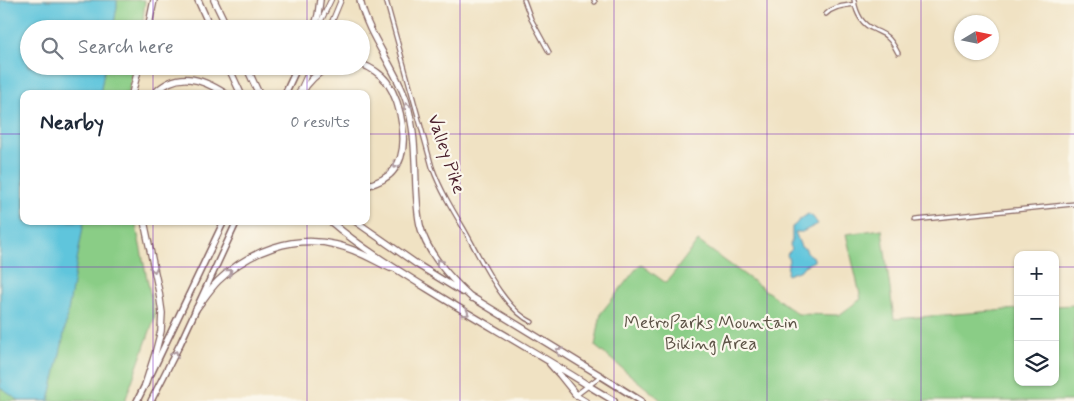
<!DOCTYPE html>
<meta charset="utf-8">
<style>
:root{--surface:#fff;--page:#f6f6f7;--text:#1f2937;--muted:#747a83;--line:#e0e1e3}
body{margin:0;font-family:Mynerve,sans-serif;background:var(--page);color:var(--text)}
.controls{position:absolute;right:15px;bottom:15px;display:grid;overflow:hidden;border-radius:10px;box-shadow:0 1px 4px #0004}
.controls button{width:45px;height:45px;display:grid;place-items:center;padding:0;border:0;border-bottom:1px solid var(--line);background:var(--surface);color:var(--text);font:25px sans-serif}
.compass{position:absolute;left:954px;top:15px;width:45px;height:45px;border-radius:50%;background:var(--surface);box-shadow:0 1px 4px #0004;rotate:80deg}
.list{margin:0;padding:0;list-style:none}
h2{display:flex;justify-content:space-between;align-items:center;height:65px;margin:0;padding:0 20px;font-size:21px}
h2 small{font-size:16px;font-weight:400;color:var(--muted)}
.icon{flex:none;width:28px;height:28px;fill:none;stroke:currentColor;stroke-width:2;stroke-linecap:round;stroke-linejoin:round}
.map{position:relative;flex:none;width:1074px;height:401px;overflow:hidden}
.search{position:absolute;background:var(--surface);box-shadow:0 1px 4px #0004;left:20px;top:20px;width:350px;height:55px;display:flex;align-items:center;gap:12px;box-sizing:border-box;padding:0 18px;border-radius:28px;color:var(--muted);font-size:19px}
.panel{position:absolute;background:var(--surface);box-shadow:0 1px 4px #0004;left:20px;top:90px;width:350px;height:135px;border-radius:10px}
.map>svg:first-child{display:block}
</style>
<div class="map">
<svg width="1074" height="401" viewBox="0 0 1074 401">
<rect width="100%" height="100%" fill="#fbf7ec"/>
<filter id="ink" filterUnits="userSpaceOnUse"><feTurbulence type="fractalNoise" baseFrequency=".02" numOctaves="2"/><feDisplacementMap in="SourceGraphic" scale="10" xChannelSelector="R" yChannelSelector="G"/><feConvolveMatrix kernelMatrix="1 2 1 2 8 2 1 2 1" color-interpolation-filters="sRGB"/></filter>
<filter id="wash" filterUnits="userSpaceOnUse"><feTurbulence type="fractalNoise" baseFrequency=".0096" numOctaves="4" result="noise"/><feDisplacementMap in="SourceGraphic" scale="20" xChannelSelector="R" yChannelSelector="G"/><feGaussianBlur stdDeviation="1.12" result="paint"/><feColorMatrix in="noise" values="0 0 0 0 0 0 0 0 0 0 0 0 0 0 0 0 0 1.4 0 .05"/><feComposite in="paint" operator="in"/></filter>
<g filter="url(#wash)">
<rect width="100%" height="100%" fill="#f0e2c3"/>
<path fill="#8acd86" stroke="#6a7658" d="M0,0H145L142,29H29V66H134L128,94H24V221H135L155,317L125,401H0Z
M882,229L894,319L1018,309V382H1055V306L1074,305V401H662L595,346L601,313L640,264L666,283L698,241L798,314L839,315L861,299L846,234Z"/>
<path fill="#5fc5dc" stroke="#547284" d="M0,0H117V7L113,29H29V66H105L100,94H24V221H84L62,345L49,401H20L0,388Z
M808,214L813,217L818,224L802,232H795L801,247L806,249L807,253L814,258V261L804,266L801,270L787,275L788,263L789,261L787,254L792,249L790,245L792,240V227L796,224L798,221Z"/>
</g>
<g filter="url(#ink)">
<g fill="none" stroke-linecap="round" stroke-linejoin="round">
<g stroke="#846360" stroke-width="5.5">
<path id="minor" d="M386,0L432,167C440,189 452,209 464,229C480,257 503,309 532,322
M524,0L531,19L549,52
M594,0L595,2
M854,0C856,12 861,24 873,29C878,32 883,33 887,37C892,41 895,47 898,53
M826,14C834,6 844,6 855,4
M915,220L1074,204"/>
</g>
<g stroke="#846360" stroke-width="6">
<path id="tertiary" d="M317,29L331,0
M329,29L341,0
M298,94L311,66
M586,401L576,395L601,376"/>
</g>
<g stroke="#846360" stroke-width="8">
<path id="trunk" d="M285,94L298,66
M151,374L224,221
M601,376L641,401
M589,386L614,401
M137,401L146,383
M151,401L180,344L237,221"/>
</g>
<g stroke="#846360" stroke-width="8">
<path id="motorway" d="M198,0L211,29
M214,0L228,29
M360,0C368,36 394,65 406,100C415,128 415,157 416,187C417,199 417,212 420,225C426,253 451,279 472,298
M148,29L154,0
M314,29L318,15L320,0
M361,64C370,67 381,74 387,82C401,103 412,150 393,171C387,179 376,183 366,186
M228,66L241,94
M246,66L259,94
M132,94L139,66
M154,94C177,70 201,78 226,94
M301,94C308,81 317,73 330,66
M144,221L159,292L162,313L161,331L155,354L145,385
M330,221C360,247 394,268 428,289C481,322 536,352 589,386
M355,221L418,265L462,292
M470,296L601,376
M196,309C203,300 210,289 218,281C249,251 294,234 337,245C356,249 373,260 390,268
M550,364L560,375L576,395"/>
</g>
<use href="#minor" stroke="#fff" stroke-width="3"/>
<use href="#tertiary" stroke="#fff" stroke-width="4"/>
<use href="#trunk" stroke="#fff" stroke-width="5"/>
<use href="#motorway" stroke="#fff" stroke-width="5.5"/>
</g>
<defs><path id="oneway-chevron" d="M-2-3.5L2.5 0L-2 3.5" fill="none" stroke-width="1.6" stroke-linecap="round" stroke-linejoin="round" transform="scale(1.25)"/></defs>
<g stroke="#ae9aa0">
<use href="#oneway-chevron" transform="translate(407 106) rotate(-106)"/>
<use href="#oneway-chevron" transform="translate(396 165) rotate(121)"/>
<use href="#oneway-chevron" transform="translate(439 262) rotate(-125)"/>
<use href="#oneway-chevron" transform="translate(154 269) rotate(78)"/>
<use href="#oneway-chevron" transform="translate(229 272) rotate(-40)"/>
<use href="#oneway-chevron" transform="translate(466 313) rotate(31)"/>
<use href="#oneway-chevron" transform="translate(559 351) rotate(-148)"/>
<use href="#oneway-chevron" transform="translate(175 354) rotate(-64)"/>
</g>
</g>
<path fill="none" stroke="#7b2cbf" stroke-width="1" stroke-opacity="0.55" d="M153,0V29M307,0V29M460,0V401M614,0V401M767,0V401M921,0V401M153,66V94M307,66V94M0,134H24M366,134H1074M153,221V401M307,221V401M0,267H1018M1055,267H1074"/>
<g text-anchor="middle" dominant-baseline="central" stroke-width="4.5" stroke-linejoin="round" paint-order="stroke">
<g font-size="18" fill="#4a1f2b" stroke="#fbf7ec">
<text transform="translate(446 154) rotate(71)">Valley Pike</text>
</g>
<g font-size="18" fill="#5d5346" stroke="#fbf7ec">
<text x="711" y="323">MetroParks Mountain<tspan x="711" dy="21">Biking Area</tspan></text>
</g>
</g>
</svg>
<div class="controls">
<button>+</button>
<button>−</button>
<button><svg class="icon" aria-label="layers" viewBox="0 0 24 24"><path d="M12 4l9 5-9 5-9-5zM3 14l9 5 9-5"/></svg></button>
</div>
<svg class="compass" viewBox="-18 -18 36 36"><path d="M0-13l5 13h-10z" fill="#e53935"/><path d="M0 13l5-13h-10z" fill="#747a83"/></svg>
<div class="search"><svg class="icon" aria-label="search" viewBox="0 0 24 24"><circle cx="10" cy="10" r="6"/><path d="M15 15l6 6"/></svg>Search here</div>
<section class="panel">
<h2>Nearby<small>0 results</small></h2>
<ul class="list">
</ul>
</section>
</div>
